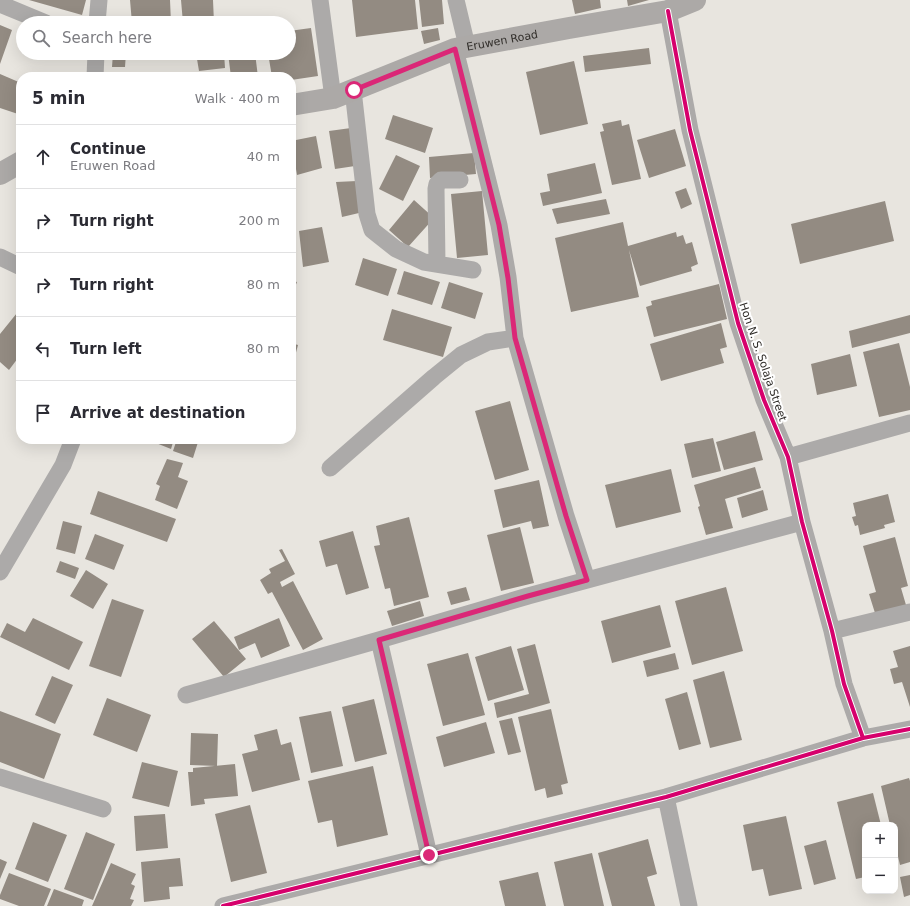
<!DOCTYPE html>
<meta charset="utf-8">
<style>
:root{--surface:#fff;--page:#f7f7f7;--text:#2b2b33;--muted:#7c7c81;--line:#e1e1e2}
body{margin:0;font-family:"DejaVu Sans",sans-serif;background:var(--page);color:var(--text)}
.controls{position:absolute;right:12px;bottom:12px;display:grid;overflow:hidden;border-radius:8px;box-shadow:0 4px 16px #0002}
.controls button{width:36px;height:36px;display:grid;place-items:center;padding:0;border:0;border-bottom:1px solid var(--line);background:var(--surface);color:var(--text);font:20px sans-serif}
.stop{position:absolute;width:12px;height:12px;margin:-9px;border:3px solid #db2777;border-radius:50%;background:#fff}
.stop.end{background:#db2777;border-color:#fff;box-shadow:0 1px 4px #0008}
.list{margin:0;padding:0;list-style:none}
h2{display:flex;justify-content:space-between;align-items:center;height:52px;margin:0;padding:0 16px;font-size:17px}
h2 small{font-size:13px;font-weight:400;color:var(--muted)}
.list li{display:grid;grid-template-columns:26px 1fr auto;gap:12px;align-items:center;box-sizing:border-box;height:64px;padding:0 16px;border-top:1px solid var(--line)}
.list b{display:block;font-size:15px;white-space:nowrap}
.list p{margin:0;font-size:13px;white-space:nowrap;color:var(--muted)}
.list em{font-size:13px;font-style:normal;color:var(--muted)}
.icon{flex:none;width:22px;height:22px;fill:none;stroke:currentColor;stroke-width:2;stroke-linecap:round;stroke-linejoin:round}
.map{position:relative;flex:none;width:910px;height:906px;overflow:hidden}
.search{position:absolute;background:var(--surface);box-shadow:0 4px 16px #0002;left:16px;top:16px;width:280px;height:44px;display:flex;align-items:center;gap:10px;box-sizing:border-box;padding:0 14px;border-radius:22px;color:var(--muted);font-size:15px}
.panel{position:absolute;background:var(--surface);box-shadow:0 4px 16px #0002;left:16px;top:72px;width:280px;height:372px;border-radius:16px}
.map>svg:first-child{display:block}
</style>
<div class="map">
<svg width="910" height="906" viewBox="0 0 910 906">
<rect width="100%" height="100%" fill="#e8e5df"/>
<path fill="#938b82" d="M29,0H86L82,15Z
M130,0H170L171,23H132Z
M181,0H213L214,23H183Z
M352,0H415L418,29L356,37Z
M419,0H442L444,24L422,27Z
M572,0H600L601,8L575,14Z
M627,0H649L628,6Z
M0,25L12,30L0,64Z
M311,28L318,76L291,80V77H272L268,53H289V31Z
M438,28L440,40L424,44L421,31Z
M649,48L651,64L585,72L583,56Z
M113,53H126L125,67H112Z
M196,53H224L225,68L199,71Z
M228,53H255L258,77H231Z
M574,61L588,124L540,135L526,72Z
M0,74L21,83V115L0,108Z
M393,115L433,128L425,153L385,139Z
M621,120L622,126L629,124L641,179L612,185L600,132L604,131L602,124Z
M351,128L355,166L335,169L329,131Z
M675,129L686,166L649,178L637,140Z
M316,136L322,168L297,175L295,163L291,164V141Z
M474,153L476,174L430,178L429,157Z
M396,155L420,166L403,201L379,189Z
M595,163L602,193L543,206L540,193L550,191L547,174Z
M357,181L359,213L342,217L336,182Z
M686,188L692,204L681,209L675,192Z
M482,191L488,255L457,258L451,194Z
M606,199L610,214L557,224L552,209Z
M414,200L434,218L408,247L389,230Z
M885,201L894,241L800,264L791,224Z
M623,222L628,246L676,232L677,237L683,235L686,244L692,242L698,264L691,267L692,271L640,286L629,250L639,297L571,312L555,238Z
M322,227L329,262L303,267L299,231Z
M363,258L397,269L388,296L355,285Z
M404,271L440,282L432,305L397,294Z
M291,280L297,282L291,297Z
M449,282L483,293L475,319L441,308Z
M719,284L727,319L654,337L646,307L652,305L651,301Z
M21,308V354L9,370L0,362V334Z
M392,309L452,327L443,357L383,340Z
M910,315V333L852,348L849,331Z
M721,323L727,347L720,349L724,363L661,381L650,344Z
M291,343L298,345L294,360H291Z
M899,343L910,387V410L879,417L863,352Z
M850,354L857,386L817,395L811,364Z
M510,401L529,470L495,480L475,411Z
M755,431L763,460L724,470L716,442Z
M713,438L721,471L692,478L684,444Z
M146,439H174L171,449Z
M177,439H199L193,458L173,451Z
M167,459L183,463L178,477L188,481L177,509L155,500L160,486L156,484Z
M755,467L761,488L725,499L733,528L706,535L698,507L700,506L694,485Z
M671,469L681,512L616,528L605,485Z
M539,480L549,526L533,529L531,521L503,528L494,490Z
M763,490L768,510L742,518L737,498Z
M98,491L176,519L167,542L90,514Z
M888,494L895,522L884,525L885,528L860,535L858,525L855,526L852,517L856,516L853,503Z
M409,517L429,597L394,606L390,588L385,589L374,546L380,545L376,526Z
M63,521L82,526L75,554L56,549Z
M520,527L534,583L501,591L487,535Z
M353,531L369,588L346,595L337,564L326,567L319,541Z
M95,534L124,545L114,570L85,559Z
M895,537L908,586L901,588L906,605L875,613L869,594L876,592L863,546Z
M282,549L295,574L280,582L282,587L293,581L323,639L303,650L272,592L268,594L260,580L271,573L269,569L285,561L279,550Z
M60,561L79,568L75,579L56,572Z
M86,570L108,584L93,609L70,596Z
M466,587L470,600L451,605L447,592Z
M726,587L743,651L692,665L675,601Z
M112,599L144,610L121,677L89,666Z
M420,601L424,616L392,626L387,611Z
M660,605L671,647L612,663L601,621Z
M33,618L83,642L69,670L0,637L7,623L25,632Z
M279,618L290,646L261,658L255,643L239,650L234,637Z
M214,621L246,659L224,677L192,639Z
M535,644L550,703L497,718L494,703L529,694L517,649Z
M511,646L524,690L488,701L475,657Z
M910,646V707L902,682L894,684L890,669L898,667L893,651Z
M468,653L485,715L443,726L427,664Z
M675,653L679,669L647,677L643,661Z
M724,671L742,740L710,748L693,680Z
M52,676L73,685L55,724L35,715Z
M687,692L701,744L679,750L665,699Z
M107,698L151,715L137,752L93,735Z
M374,699L387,754L355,762L342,707Z
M551,709L568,783L561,785L563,794L547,798L545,788L535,791L518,717Z
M0,711L61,734L44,779L0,762Z
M331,711L343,766L311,773L299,717Z
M512,718L521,752L508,755L499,721Z
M486,722L495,753L444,767L436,737Z
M277,729L281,745L291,742L300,780L252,792L242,754L258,750L254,735Z
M191,733L218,734L217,766L190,765Z
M142,762L178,771L169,807L132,798Z
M235,764L238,796L204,799L205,804L191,806L188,772H193V768Z
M373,766L388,835L337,847L332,820L318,823L308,781Z
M909,778L910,781V862L900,865L895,844V825H890L881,786Z
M873,793L881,825H865V877L856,879L837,802Z
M250,805L267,873L231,882L215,814Z
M165,814L168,848L136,851L134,816Z
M786,816L802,889L769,896L763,869L752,871L743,825Z
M33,822L67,835L48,882L15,869Z
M86,832L115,844L93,900L64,889Z
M648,839L657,874L647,877L655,906H612L598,853Z
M826,840L836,879L814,885L804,846Z
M592,853L604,906H564L554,862Z
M180,858L183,886L169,887L170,899L144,902L141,862Z
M0,859L7,862L0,879Z
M111,863L136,874L131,884L135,886L130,899L134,900L131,906H92Z
M538,872L546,906H505L499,881Z
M9,873L51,889L44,906H19L0,899V895Z
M910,875V895L904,897L900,877Z
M54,889L84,900L82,906H47Z"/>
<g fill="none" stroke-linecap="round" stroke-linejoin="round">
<path stroke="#acaaa9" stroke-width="17" d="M320,0L333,98
M456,0L467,46
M0,4L46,23
M668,11L690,130L738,323L764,400L788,457L802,522L832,631L844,684L863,738
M97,23L99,0
M455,49L499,225L508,277L515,338L566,516L587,580
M95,77L96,53
M353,90L367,214L372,230L396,249L424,262L473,270
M0,257L21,267
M437,264L436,189L437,184L441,180H460
M788,457L910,423
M330,468L434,377L461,355L488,342L515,338
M0,572L63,465L73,439
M832,631L910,612
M379,640L429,855
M186,695L379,640L528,596L802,522
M0,777L103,809
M666,797L689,906
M223,906L666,797L863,738L910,729"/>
<g stroke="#aca9a7" stroke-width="22">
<path id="s1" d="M291,105L333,98L455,49L569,28L668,11L695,0"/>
<path d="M0,174L21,162"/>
</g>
<g stroke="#fff" stroke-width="6">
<path id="cycleway" d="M668,11L690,130L738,323L764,400L788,457L802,522L832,631L844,684L863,738
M223,906L666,797L863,738L910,729"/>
</g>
<use href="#cycleway" stroke="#d6006c" stroke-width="4"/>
</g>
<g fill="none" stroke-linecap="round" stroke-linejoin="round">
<path stroke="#db2777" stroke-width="5" d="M354,90L455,49L499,225L508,278L515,338L566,516L587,580L528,596L379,640L429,855"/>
</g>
<g text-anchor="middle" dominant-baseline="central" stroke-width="4" stroke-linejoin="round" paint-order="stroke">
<g font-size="11" fill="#302d29" stroke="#fff">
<text stroke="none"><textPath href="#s1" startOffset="222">Eruwen Road</textPath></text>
<text transform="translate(763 362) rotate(71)">Hon N. S. Solaja Street</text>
</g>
</g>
</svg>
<div class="controls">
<button>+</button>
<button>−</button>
</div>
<div class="stop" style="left:354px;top:90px"></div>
<div class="stop end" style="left:429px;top:855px"></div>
<div class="search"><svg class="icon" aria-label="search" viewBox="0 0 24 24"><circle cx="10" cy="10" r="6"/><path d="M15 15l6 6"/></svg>Search here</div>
<section class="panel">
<h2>5 min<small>Walk · 400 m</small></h2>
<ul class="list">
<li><svg class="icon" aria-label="ahead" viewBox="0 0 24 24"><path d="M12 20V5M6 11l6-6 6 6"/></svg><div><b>Continue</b><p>Eruwen Road</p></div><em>40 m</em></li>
<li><svg class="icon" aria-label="right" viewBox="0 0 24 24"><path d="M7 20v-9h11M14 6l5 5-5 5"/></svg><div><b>Turn right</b></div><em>200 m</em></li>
<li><svg class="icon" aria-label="right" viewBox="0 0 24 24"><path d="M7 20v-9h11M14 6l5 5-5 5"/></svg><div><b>Turn right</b></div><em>80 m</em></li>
<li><svg class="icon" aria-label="left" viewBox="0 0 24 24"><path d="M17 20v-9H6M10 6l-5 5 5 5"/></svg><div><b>Turn left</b></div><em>80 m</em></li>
<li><svg class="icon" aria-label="arrive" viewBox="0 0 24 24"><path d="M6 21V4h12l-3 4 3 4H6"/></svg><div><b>Arrive at destination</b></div></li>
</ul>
</section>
</div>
